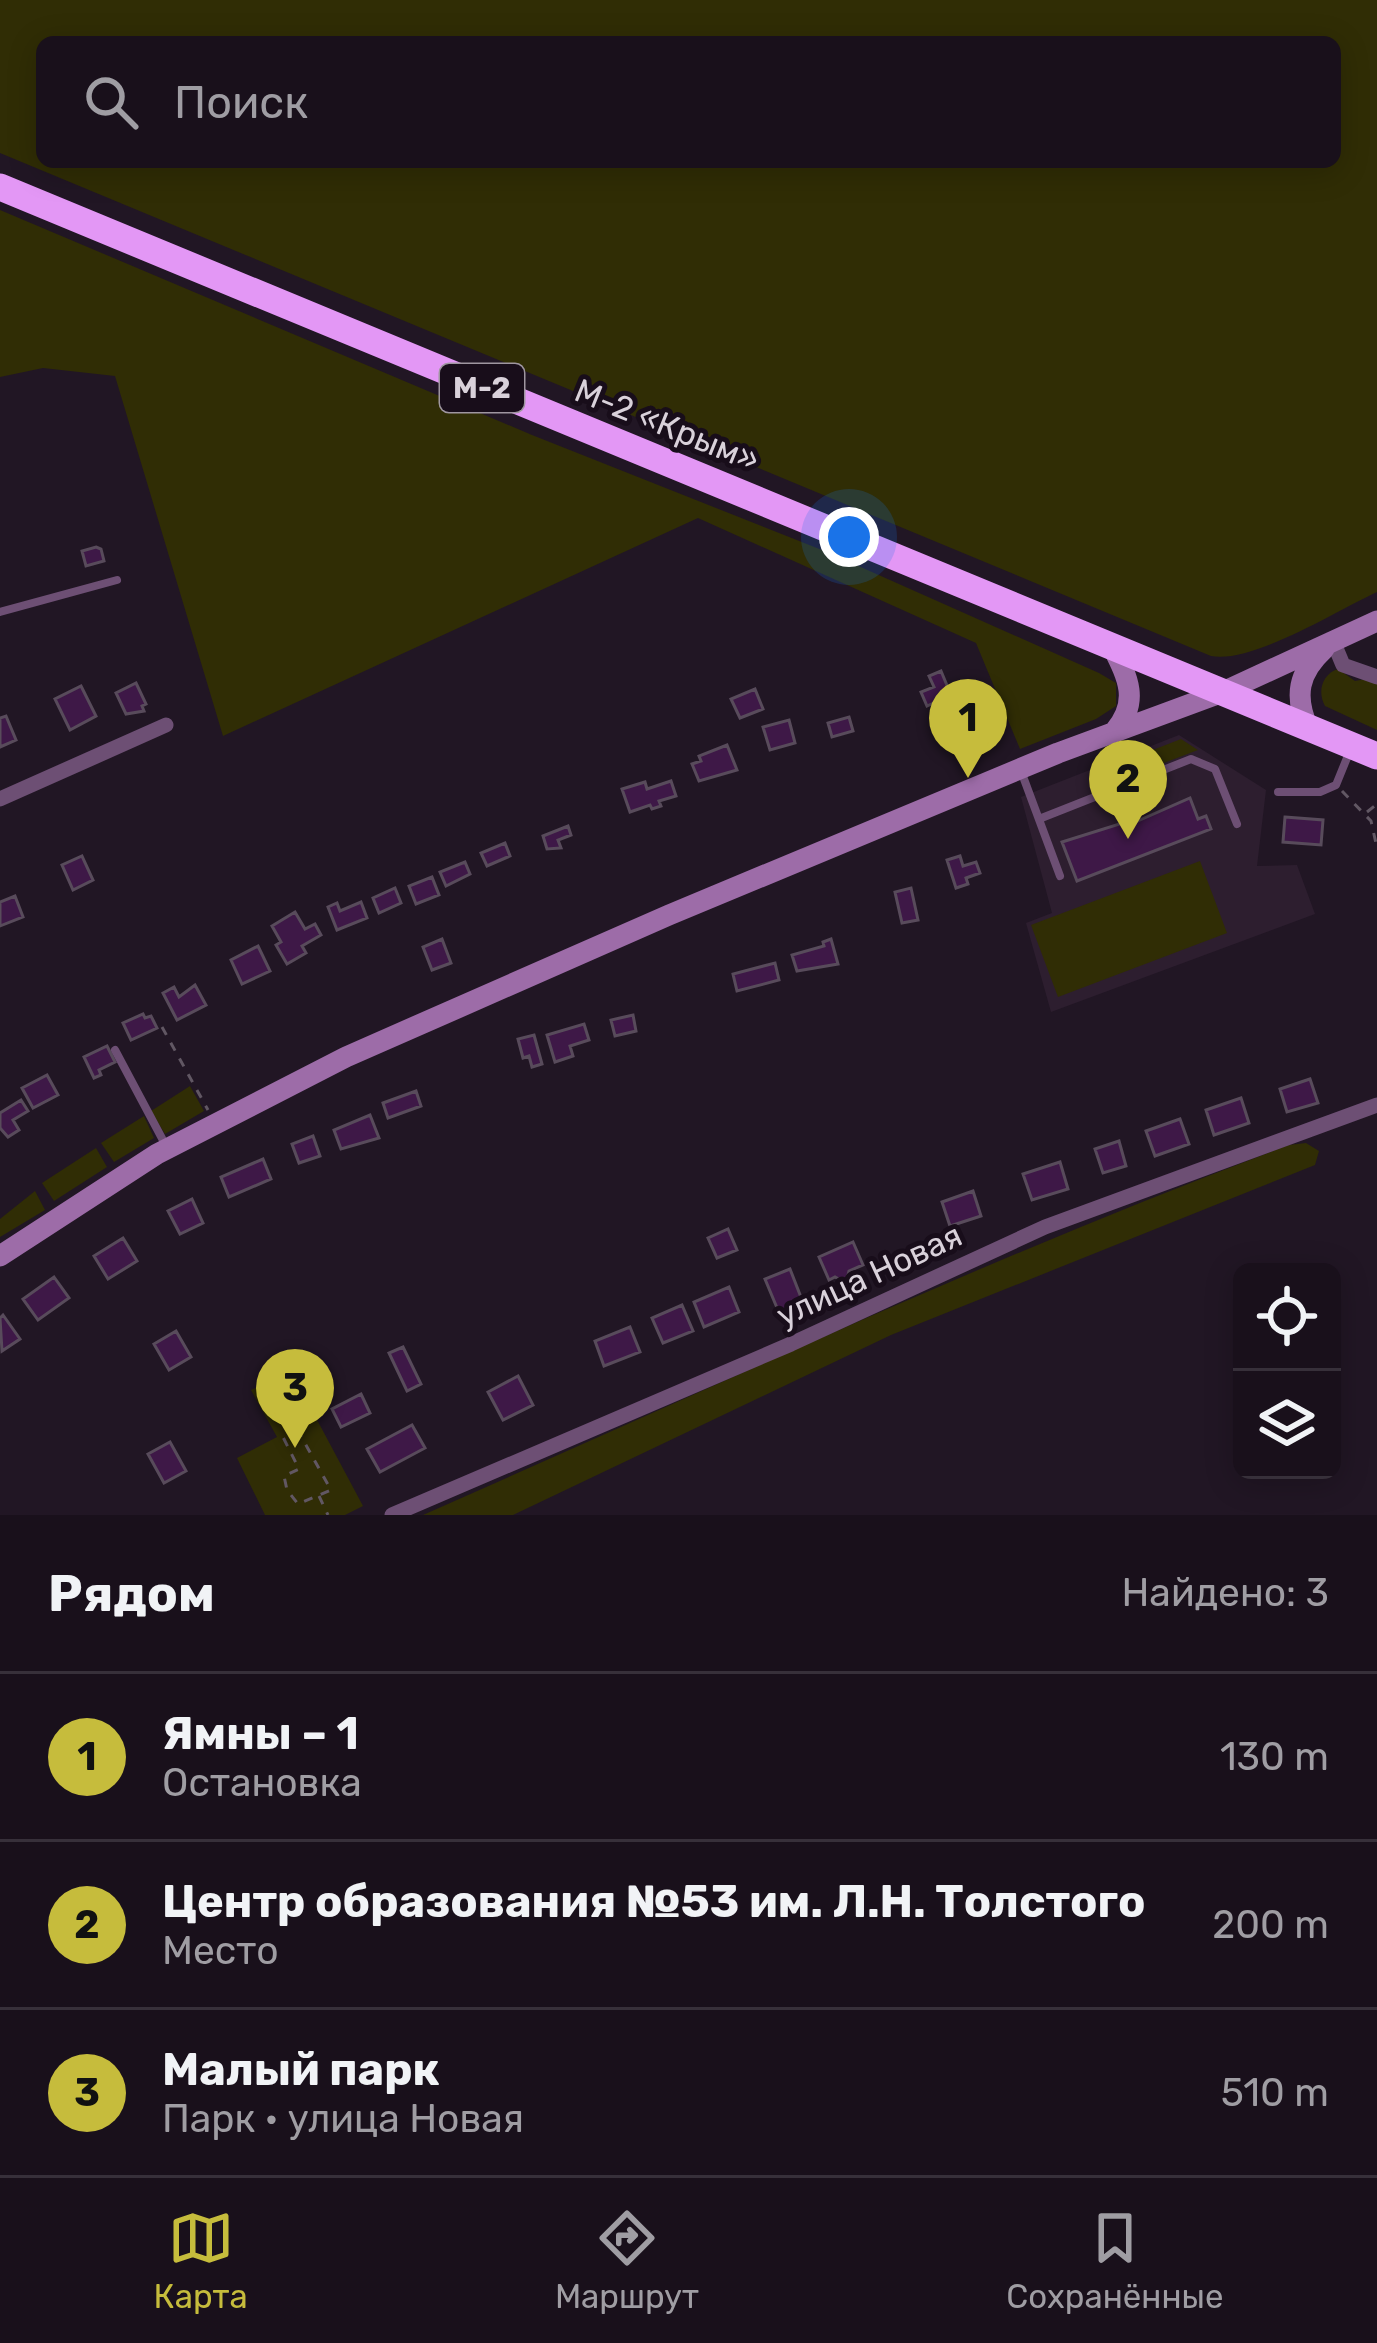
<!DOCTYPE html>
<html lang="ru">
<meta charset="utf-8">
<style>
:root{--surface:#19101b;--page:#261e28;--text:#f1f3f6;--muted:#9f9da3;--line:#37303a;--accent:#c6bc3c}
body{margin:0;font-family:Rubik,sans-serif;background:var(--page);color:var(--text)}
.controls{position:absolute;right:36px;bottom:36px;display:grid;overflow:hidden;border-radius:18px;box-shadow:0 6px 30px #0003}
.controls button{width:108px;height:108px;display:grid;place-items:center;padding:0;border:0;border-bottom:3px solid var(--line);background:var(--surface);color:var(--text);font:60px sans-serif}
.you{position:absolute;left:849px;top:537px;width:42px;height:42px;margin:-30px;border:9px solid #fff;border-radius:50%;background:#1a73e8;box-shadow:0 0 0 18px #1a73e833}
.badge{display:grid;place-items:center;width:78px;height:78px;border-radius:50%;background:var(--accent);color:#111;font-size:39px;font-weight:700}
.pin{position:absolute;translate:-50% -99px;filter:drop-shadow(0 3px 6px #0008)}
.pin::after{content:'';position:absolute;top:63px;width:42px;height:36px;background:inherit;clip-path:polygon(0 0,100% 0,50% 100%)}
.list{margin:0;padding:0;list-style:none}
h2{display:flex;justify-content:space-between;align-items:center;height:156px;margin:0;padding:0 48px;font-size:51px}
h2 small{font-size:39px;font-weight:400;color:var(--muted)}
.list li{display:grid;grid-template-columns:78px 1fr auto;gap:36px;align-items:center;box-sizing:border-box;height:168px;padding:0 48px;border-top:3px solid var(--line)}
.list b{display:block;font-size:45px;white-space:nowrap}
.list p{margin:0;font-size:39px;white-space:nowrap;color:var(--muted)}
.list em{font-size:39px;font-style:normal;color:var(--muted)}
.icon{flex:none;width:66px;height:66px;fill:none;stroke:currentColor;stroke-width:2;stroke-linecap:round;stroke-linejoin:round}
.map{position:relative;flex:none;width:1377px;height:1515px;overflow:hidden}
.search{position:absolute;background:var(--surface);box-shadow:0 6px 30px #0003;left:36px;right:36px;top:36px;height:132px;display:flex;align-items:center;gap:30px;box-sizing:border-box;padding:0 42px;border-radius:18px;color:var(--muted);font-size:45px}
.sheet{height:660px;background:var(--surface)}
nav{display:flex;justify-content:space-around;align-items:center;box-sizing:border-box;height:168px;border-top:3px solid var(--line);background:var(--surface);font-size:33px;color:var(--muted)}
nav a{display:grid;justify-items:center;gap:6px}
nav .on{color:var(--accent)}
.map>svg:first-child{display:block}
</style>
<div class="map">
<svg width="1377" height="1515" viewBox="0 0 1377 1515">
<rect width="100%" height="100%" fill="#211624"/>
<path fill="#2d1e2f" d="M1179,735L1266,790L1257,866L1297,865L1315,914L1051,1012L1026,923L1052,913L1021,797Z"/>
<path fill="#302d05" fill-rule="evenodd" d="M0,0H1377V592C1338,610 1252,664 1211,656L0,153ZM42,42H1335V162H42Z
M0,210L532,435L827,552L1099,673L1116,683V706L1096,719L1020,749L976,643L698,518L223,736L115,376L43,368L0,377Z
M1338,669L1355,681L1377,677V730L1325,706C1317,692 1322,674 1338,669Z
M1181,739L1198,750L1127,777L1122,762Z
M1200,861L1227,933L1058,997L1031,925Z
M190,1086L204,1111L165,1134L151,1111Z
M144,1116L154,1138L114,1162L101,1143Z
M1306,1143L1319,1151L1315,1165L891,1335L513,1515H423C711,1388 995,1255 1289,1145Z
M96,1148L107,1167L54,1201L42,1183Z
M35,1191L45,1210L0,1237V1219Z
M291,1371L363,1506L345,1515H265L237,1458L277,1437L251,1390Z"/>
<path fill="#3e1847" stroke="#584b5b" stroke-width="3" d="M96,547L101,549L104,561L86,566L82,551Z
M941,671L951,695L927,706L921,692L934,687L929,676Z
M136,683L146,704L142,706L144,711L126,714L116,693Z
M81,686L96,716L70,730L55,699Z
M755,689L763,709L740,718L731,699Z
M6,716L16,740L0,747V718Z
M849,717L853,731L832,737L828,723Z
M789,720L795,743L770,750L763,727Z
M727,745L737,770L699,781L692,764L701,761L699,756Z
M671,781L676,796L659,801L661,806L652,809L650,805L630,812L622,789L645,782L647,789Z
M1190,798L1198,819L1206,816L1211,829L1077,881L1062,842L1132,820L1133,823Z
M1285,817L1323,820L1321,845L1283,842Z
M568,826L571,835L558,840L561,848L547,849L543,836Z
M505,843L510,856L487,866L481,853Z
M82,856L93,880L73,890L62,865Z
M960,856L963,866L976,862L980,873L966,878L968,884L956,888L947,860Z
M465,862L470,874L446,886L440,872Z
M432,877L439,895L416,904L409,886Z
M395,888L401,903L379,913L373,898Z
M911,888L918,920L902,923L895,892Z
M15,896L23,917L0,926V902Z
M361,902L367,918L337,930L328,907L337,903L340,911Z
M295,912L305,929L315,924L321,935L302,946L306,953L287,964L276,945L281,942L272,926Z
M442,939L451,963L432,970L423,947Z
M831,939L838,964L797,971L792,955L824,946L823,942Z
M258,946L270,971L242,984L231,960Z
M775,963L779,980L737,991L733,974Z
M195,985L206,1005L177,1020L163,993L174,987L179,997Z
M143,1014L145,1018L151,1016L157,1028L131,1040L123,1023Z
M633,1015L636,1031L615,1036L611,1020Z
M584,1024L589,1040L570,1046L573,1056L555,1062L547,1035Z
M534,1035L542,1064L532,1067L529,1056L523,1058L518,1039Z
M107,1046L115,1062L99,1070L101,1075L94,1078L84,1057Z
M47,1075L58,1095L33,1108L22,1088Z
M1310,1079L1318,1103L1287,1112L1280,1089Z
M416,1091L421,1106L388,1118L383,1103Z
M1241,1098L1249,1123L1214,1135L1206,1110Z
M21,1100L28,1111L13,1120L19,1130L8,1137L0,1128V1113Z
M370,1115L379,1138L341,1149L334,1130Z
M1180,1119L1189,1144L1155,1156L1146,1131Z
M313,1136L320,1156L299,1163L292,1144Z
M1119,1141L1126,1166L1103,1173L1095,1149Z
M263,1159L271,1179L229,1197L221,1177Z
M1060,1162L1068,1189L1032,1200L1023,1174Z
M973,1191L981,1216L950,1226L942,1202Z
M192,1199L203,1223L180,1234L168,1211Z
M728,1229L737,1250L717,1258L708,1238Z
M123,1238L137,1261L108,1279L94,1256Z
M853,1242L863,1265L849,1271L846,1283L835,1277L829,1280L819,1257Z
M790,1269L804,1305L788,1316L786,1313L780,1315L765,1279Z
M54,1277L69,1298L38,1320L23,1299Z
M729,1287L739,1312L704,1327L694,1302Z
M682,1305L693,1331L663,1343L652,1318Z
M3,1315L20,1339L2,1351L0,1318Z
M630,1327L640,1352L604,1366L595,1341Z
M176,1331L191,1357L169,1370L154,1344Z
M403,1347L421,1384L407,1391L389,1353Z
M518,1376L533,1405L503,1420L488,1392Z
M361,1394L370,1413L341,1427L332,1409Z
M412,1425L425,1448L380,1472L367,1449Z
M170,1442L186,1471L164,1483L148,1454Z"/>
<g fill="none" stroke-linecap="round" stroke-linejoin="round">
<path stroke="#615763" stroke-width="3" stroke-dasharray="9 9" stroke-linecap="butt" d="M1342,791L1371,821L1377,848
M1367,812L1377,804
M162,1027L208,1110
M297,1429L331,1490L298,1504L287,1490L284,1476L299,1469L283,1437Z
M319,1496L328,1515"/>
<path stroke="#6d4f74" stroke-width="8" d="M0,612L117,580
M1021,771L1060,876
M1278,792H1320L1336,785L1349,753
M1039,819L1191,759L1215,769L1237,824
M115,1050L165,1144"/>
<path stroke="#6d4f74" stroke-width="15" d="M1333,641L1343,665L1377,677
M0,799L166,725
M392,1515L791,1344L1045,1227L1377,1105"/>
<path stroke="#9d6ca8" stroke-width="21" d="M1112,646C1128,678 1140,701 1115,731
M1308,728C1294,696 1298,673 1324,649
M0,1256L157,1154L346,1057L669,915L1058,753L1223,692L1377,621"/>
<path stroke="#e397f5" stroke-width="27" d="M0,187L1377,756"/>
</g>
<g text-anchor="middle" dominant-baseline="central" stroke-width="10" stroke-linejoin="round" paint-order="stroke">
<rect fill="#180d1a" stroke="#9f96a0" stroke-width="3" x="440" y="364" width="84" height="48" rx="9"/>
<g font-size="30" font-weight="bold" fill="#d9d1da">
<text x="482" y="388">М-2</text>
</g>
<g font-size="33" fill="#d9d1da" stroke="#180d1a">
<text transform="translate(667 425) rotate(22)">М-2 «Крым»</text>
<text transform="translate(869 1275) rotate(-25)">улица Новая</text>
</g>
</g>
</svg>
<div class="controls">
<button><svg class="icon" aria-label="locate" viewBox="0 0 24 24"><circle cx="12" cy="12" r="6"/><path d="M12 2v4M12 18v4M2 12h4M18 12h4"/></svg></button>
<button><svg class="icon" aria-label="layers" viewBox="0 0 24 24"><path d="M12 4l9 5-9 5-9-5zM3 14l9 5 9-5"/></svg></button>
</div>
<div class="you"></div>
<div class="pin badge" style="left:968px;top:778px">1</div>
<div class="pin badge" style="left:1128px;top:839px">2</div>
<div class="pin badge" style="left:295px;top:1448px">3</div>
<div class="search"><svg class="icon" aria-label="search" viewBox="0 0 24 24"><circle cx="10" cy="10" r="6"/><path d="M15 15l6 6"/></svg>Поиск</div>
</div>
<section class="sheet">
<h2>Рядом<small>Найдено: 3</small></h2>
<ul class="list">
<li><span class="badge">1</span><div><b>Ямны – 1</b><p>Остановка</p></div><em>130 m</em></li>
<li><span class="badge">2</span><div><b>Центр образования №53 им. Л.Н. Толстого</b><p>Место</p></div><em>200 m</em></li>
<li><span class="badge">3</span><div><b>Малый парк</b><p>Парк · улица Новая</p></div><em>510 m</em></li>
</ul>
</section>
<nav>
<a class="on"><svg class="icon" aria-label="map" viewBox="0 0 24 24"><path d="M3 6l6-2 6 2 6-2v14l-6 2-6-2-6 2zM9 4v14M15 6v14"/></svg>Карта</a>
<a><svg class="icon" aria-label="directions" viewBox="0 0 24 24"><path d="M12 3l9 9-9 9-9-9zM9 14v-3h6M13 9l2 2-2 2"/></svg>Маршрут</a>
<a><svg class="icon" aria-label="saved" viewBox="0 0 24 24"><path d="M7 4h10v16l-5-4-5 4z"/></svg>Сохранённые</a>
</nav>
